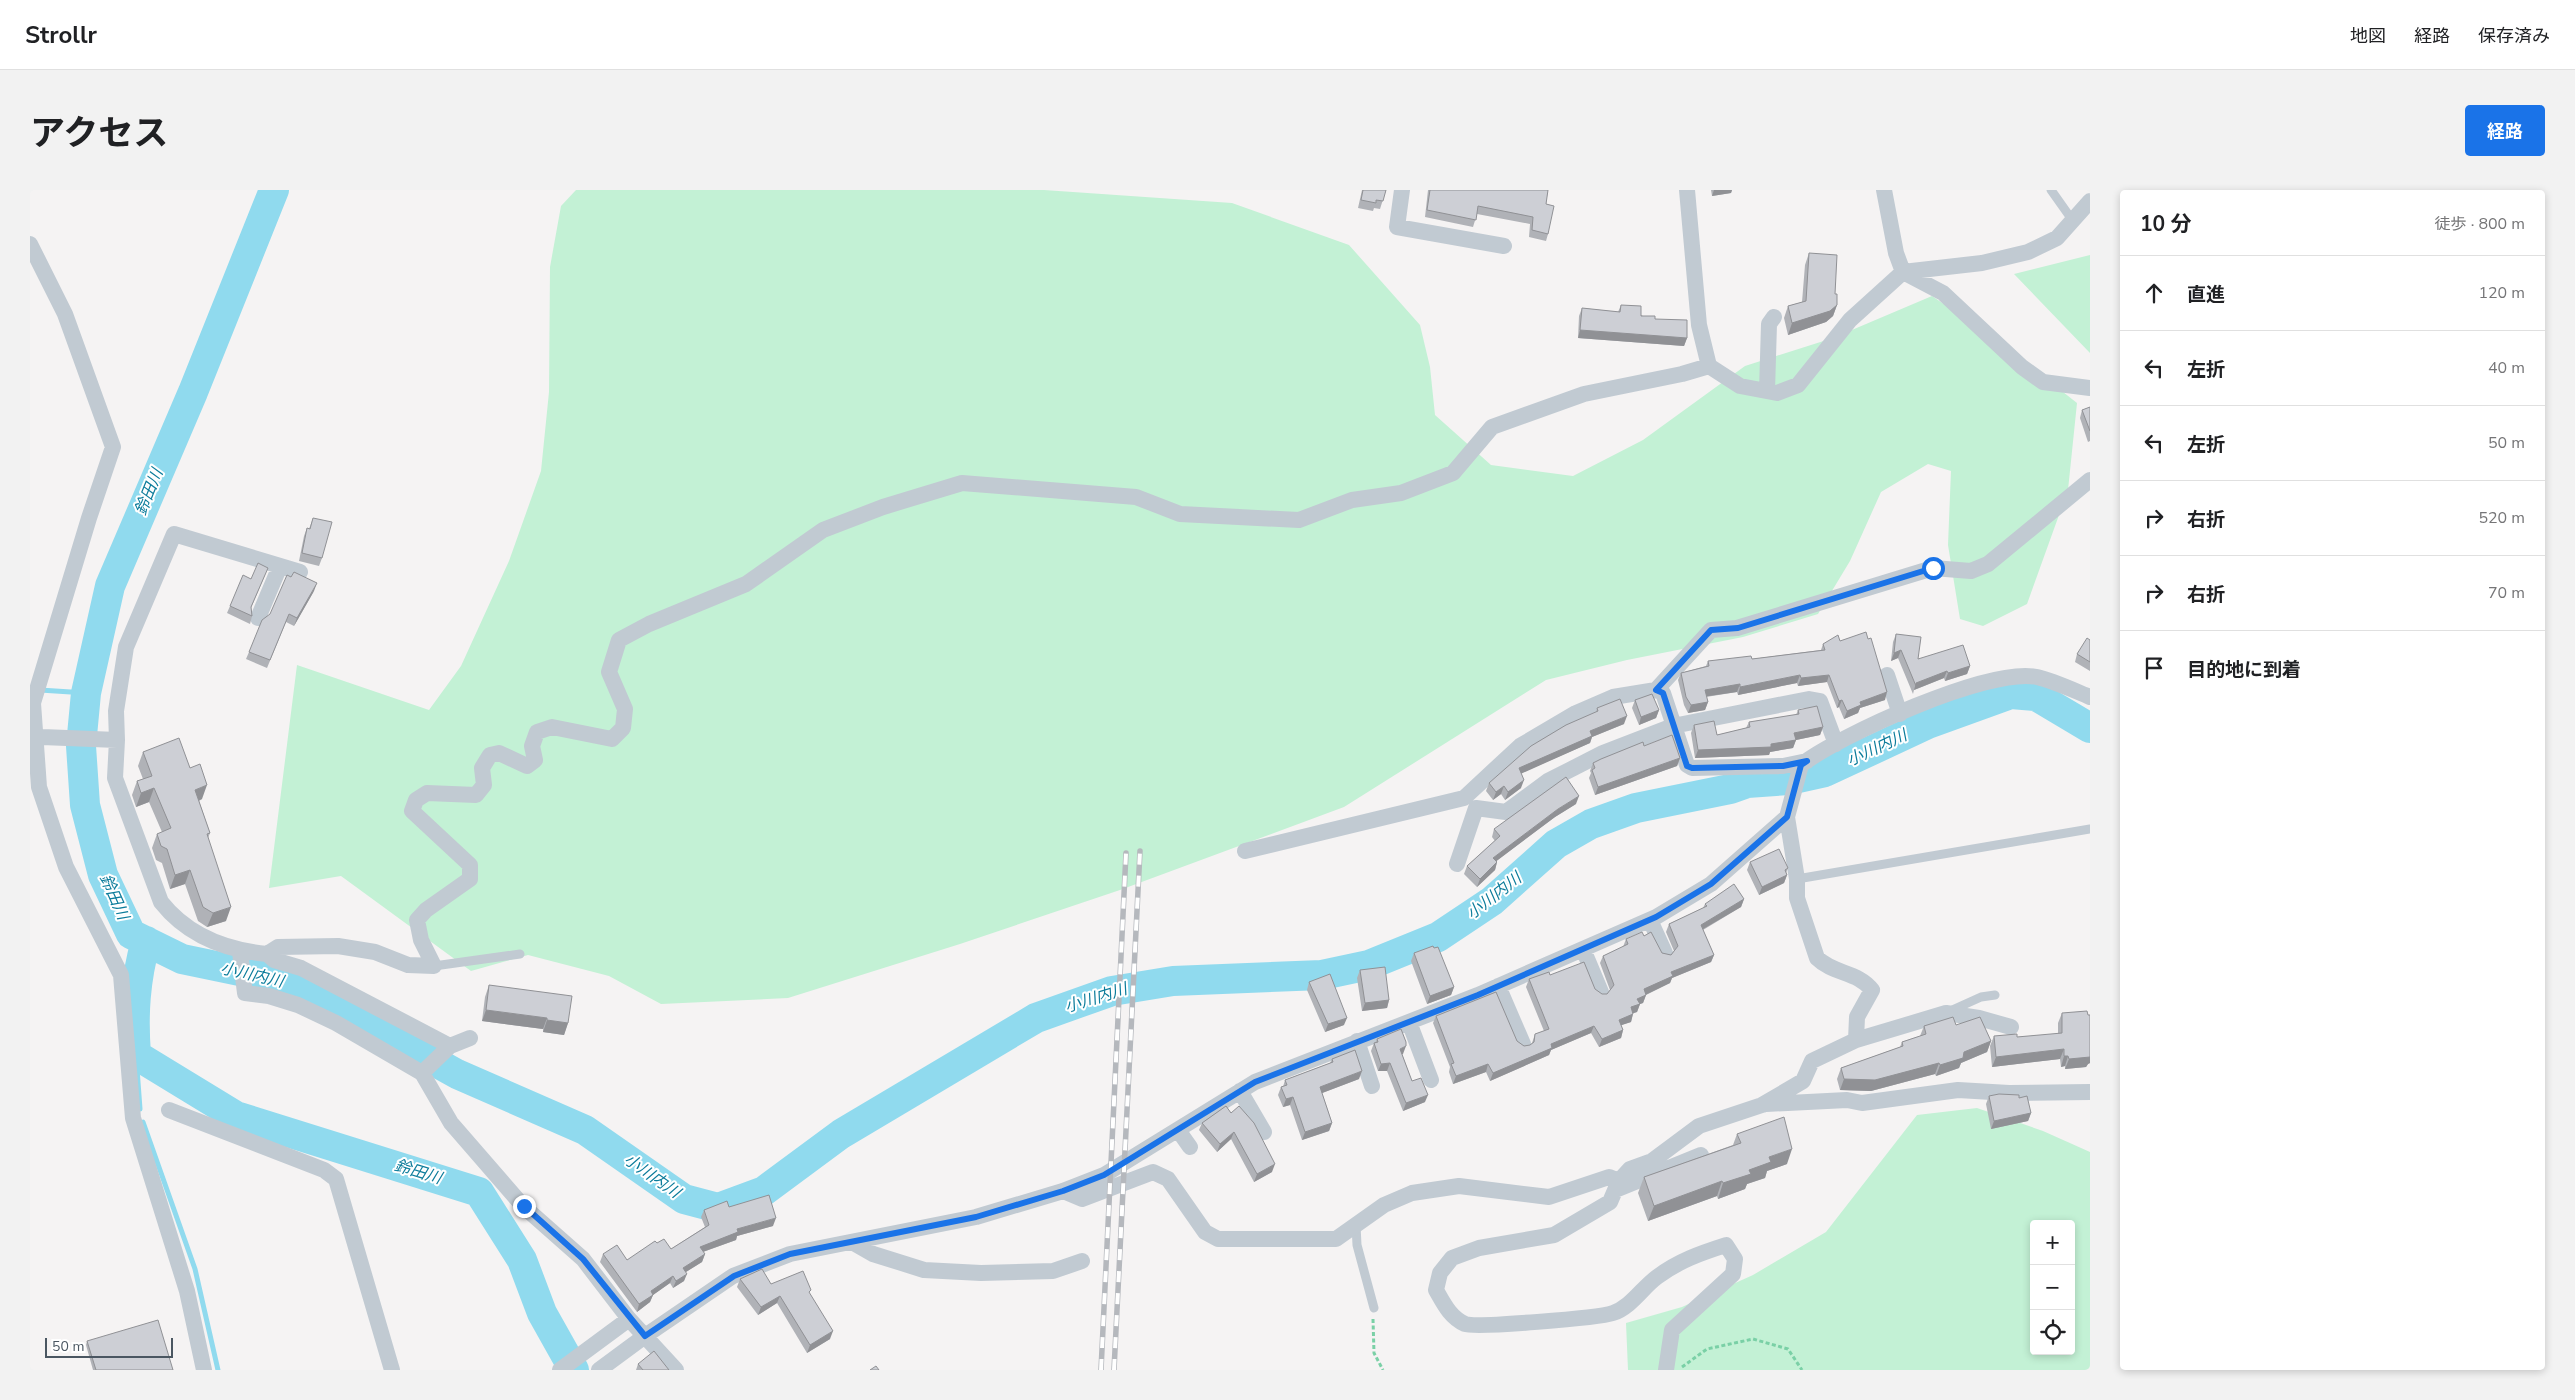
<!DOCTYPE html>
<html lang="ja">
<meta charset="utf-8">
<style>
:root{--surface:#fff;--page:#f2f2f2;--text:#202124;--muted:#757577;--line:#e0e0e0;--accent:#1a73e8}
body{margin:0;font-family:"Nunito Sans","Noto Sans JP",sans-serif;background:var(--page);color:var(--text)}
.controls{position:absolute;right:15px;bottom:15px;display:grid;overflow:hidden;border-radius:5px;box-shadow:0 2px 8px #0003}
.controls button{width:45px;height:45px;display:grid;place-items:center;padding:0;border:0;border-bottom:1px solid var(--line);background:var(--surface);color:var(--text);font:25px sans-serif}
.scale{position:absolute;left:15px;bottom:12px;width:128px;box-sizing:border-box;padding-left:5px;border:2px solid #4a5661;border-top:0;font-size:14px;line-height:18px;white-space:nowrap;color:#4a5661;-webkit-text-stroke:4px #fff;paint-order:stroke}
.stop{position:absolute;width:15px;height:15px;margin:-11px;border:4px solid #1a73e8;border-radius:50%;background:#fff}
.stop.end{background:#1a73e8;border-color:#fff;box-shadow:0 1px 5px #0008}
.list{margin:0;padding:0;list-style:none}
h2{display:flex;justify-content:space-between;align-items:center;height:65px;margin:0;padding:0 20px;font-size:21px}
h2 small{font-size:16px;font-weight:400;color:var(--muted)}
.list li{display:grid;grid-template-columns:32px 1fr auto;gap:15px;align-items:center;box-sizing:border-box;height:75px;padding:0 20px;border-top:1px solid var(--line)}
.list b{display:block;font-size:19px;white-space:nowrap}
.list em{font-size:16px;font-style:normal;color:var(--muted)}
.icon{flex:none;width:28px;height:28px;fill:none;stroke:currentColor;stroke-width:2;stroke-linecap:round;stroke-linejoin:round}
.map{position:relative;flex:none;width:2060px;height:1180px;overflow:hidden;border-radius:5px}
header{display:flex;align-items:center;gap:30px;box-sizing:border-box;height:70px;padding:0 25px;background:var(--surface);border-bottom:1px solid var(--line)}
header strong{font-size:24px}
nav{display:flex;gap:28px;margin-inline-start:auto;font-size:18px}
.intro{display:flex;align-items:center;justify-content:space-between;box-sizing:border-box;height:120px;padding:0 30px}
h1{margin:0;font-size:35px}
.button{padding:12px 22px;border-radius:5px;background:var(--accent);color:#fff;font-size:18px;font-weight:700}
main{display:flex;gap:30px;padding:0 30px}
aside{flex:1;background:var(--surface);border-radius:5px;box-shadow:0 2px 8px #0003}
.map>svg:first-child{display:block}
</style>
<header>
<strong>Strollr</strong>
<nav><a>地図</a><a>経路</a><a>保存済み</a></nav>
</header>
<div class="intro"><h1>アクセス</h1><a class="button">経路</a></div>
<main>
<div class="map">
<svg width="2060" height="1180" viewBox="0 0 2060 1180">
<rect width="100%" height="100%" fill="#f5f3f3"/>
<path fill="#c3f1d5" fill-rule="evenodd" d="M546,0H1014L1202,13L1319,55L1390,135L1400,177L1405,225L1461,275L1543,286L1613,250L1715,176L1803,148L1902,106L1971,153L2047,213L2038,300L1997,414L1953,436L1930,429L1918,355L1921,281L1898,274L1851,302L1820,371L1788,424L1713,447L1597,470L1516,490L1314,617L1090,700L930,754L758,808L631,814L579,786L498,765L441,781L311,686L239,698L267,475L399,520L431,476L479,371L511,281L519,202L520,77L531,16Z
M2060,65V163L1984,84Z
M1947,918L2013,941L2060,962V1180H1598L1596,1133L1652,1117L1723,1085L1796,1042L1887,925ZM2004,1034H2041V1161H2004Z"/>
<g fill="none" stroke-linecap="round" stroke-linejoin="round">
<path stroke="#90daee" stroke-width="5" d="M10,500L56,503
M106,865L110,919
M113,932L165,1079L188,1180"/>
<path stroke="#90daee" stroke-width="30" d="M244,0L163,202L80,396L56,503L51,556L55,615L73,685L101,744L152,769L248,789L281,803L427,884L555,940L654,1009L688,1018L734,1001L811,944L1006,828L1082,801L1143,791L1292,785L1339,775L1408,747L1462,711L1526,654L1561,634L1606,618L1700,599L1717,593L1759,590L1795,582L1898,534L1981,504L2006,506L2060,538
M116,751C105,790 103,825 106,865L206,926L449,1002L492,1070L512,1123L544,1180"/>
<path stroke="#7ad0a6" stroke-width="3" stroke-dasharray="4 2.5" stroke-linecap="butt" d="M1343,1129L1344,1163L1353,1180
M1652,1177L1677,1159L1723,1149L1758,1159L1772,1180"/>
<path stroke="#c1cad2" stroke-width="9" d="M2021,0L2043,31
M1767,689L2060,639
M404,776L490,764
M1920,821L1951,807L1965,805
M1326,1035L1327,1055L1344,1118"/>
<path stroke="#c1cad2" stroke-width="16" d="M1372,0L1367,37L1474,56
M1657,0L1669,135L1679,176L1710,196L1747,203L1768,195L1820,130L1873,82L1952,73L1998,62L2027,48L2060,11
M1854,0L1866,63L1873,82L1913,103L1992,177L2013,192L2060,198
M0,54L35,124L83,257L59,328L3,513L9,597L36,677L91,785L103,928L157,1101L174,1180
M1737,201L1739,134L1744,127
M228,428L250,376
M1857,485L1870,524
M1626,500L1681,440L1707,438L1903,378L1941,381L1958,374L2060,290
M5,549L12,547L87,550L85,588L131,712C157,745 196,760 237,764L248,757L308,756L345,762L378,775L404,776L391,750L387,730L396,720L440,689V675L382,621L386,610L397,603L446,605L454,595L452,578L460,565L469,563L497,576L505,570L502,556L507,542L522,537L582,549L593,538L595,519L579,482L589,450L619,434L716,394L793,340L853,317L932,293L1106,307L1150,324L1269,330L1322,310L1371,303L1423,283L1462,237L1554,204L1652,184L1679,176
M87,550L86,521L96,457L144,344L270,382
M1757,627L1767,689V708L1787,768C1803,784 1829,782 1842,800L1827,827L1826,850
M1215,661L1434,608L1490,556L1546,523L1583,507L1626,500L1633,503L1657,575L1662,578L1753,576L1777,571
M1427,674L1446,618L1476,622L1518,591L1573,563L1643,536L1779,509L1790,511L1806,554
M1620,730L1635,763
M1553,759L1571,802
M210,762L215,803L239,806L268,815L306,833L392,883L421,933L493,1016L553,1069L599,1129L646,1180
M237,764L244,770L271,778L420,856
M1468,796L1493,854
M1379,832L1401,890
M1327,851L1342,896
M392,883L420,856L440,848
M1210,901L1234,942
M1736,914L1817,910L1832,913L1928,900L1979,903L2060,902
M139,920L294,980L306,989L362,1180
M1148,940L1160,957
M1585,1000L1671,965
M1033,1001L1052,1009L1123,982L1138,989L1175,1042L1188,1049H1306L1354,1015L1382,1003L1429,996L1519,1007L1579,987L1589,991
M822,1052L843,1064L894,1080L951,1083L1023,1081L1052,1071
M530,1180L599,1129
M569,1180L615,1146L703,1086L760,1064L946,1027L1033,1001L1074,985L1225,892L1448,805L1626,727L1681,694L1757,627L1771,575C1810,545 1959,477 2007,487C2024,491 2043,500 2060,507
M1636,1180L1642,1140L1703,1084L1705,1069L1696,1055C1671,1063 1648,1071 1627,1087C1612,1098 1601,1117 1583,1123C1568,1128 1446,1138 1435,1134C1420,1127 1414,1114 1406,1100L1410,1083L1422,1068L1449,1058L1524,1045L1580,1012L1589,991L1600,979L1622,971L1669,936L1732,915L1773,891L1782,871L1826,850L1916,823L1949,828L1981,837"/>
<g stroke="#b5b8bd" stroke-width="5.5">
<path id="rail" d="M1071,1180L1096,663
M1084,1180L1110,661"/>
</g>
<use href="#rail" stroke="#fff" stroke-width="4" stroke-dasharray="11" stroke-linecap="butt"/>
</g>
<path fill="#b0b2b7" d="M1332,0H1356L1350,19L1344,18L1343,21L1328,18Z
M1398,0H1518L1516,14L1518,44L1516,51L1499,47L1500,34L1447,24L1443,37L1395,27Z
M1681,0H1702L1701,3L1682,6Z
M1779,63L1805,104L1807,115L1803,126L1796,132L1758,145L1754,128L1758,116L1772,112L1775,75Z
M1591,115L1657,148L1654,156L1548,148L1549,126L1552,118L1588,122Z
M2060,217V251L2058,252L2050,228L2052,220Z
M283,328L292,368L289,376L269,371L274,346L277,338L279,339Z
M235,385L221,418L222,426L220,434L197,423L200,416L221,389Z
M284,401L264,436L256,432L237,478L216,469L219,462Z
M1866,444L1888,469L1940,476L1937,484L1915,491L1914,488L1884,500L1883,504L1868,468L1861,471L1863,452Z
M2060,450V481L2045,472L2047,464Z
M1810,451L1855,510L1830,518L1828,523L1814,529L1809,517L1807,518L1797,492L1768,496L1767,493L1708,505L1707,502L1676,507L1678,512L1675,520L1658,523L1654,515L1648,490L1651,483L1676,476L1678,471L1722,469L1791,460L1793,454Z
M1605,510L1629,520L1626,528L1609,535L1602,518Z
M1567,518L1594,534L1562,547L1560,553L1491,583V598L1475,610L1471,604L1463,610L1456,601L1459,593L1566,522Z
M1768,520L1793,537L1790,545L1766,550L1763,558L1740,562L1739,565L1665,568L1661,543L1664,535L1687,545L1716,538L1719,532L1766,525Z
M1614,556L1650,568L1647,576L1565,605L1559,588L1561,583L1560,581L1563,573Z
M113,562L160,578L172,609L169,611L180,643L178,648L196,731L177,737L168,731L155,694L140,699L132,673L126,670L122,658L127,644L132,642L119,612L106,617L102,605L107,591L113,589L108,576Z
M1546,614L1525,627L1466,671L1467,672L1465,680L1447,697L1434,684L1437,676L1465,651L1462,647L1464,639Z
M1720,672L1758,678L1756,683L1757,685L1754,693L1729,705L1717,680Z
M1714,709L1711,717L1673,740L1684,765L1681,772L1642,788L1640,793L1616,805L1613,813L1610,814L1607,822L1603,823L1601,832L1591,835L1593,840L1591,848L1569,857L1561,843L1521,860L1519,865L1460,891L1456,882L1423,894L1419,882L1420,877L1403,833L1406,826L1487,851L1494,856L1500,855L1502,853L1505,844L1514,841L1496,797L1499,789L1520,785L1565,799L1572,804H1577L1580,800L1570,773L1573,766L1593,757L1596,749L1614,746L1632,763L1641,765L1644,761L1636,742L1639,734L1673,718L1675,714Z
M1384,763L1424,797L1421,805L1397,814L1381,771Z
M1330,780L1359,810L1357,818L1332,821L1327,788Z
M1279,792L1314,835L1295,842L1277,800Z
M459,795L538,833L534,845L513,842V839L452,831L455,807Z
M2032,823L2060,873L2058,874L2056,877L2035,879V876L2031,877L2030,869L1962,877L1960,856L1964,846L1987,847L2028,844V833Z
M1926,835L1961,851L1957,862L1931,873L1929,878L1906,886L1905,884L1841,901L1810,900L1807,889L1811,878L1870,857L1872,852L1890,846L1894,836Z
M1347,849L1373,864H1372L1382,891L1395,912L1373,921L1357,881H1348L1341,861L1344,853H1345Z
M1302,869L1329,889L1292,903L1302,933L1299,941L1272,950L1260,915L1253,917L1248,905L1251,897H1253L1255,890L1300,873Z
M1959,906L1989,908L2001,923L1998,931L1961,939L1956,914Z
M1196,916L1242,982L1224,992L1201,949L1187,962L1169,940L1172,933Z
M1707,944L1757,974L1737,981L1735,988L1717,994L1715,999L1688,1009L1687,1006L1618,1031L1608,1003L1614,987L1703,955Z
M699,1017L743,1036L707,1046L706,1050L673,1062L675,1064L672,1072L656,1082L654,1091L643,1098L640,1093L623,1105L620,1112L607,1122L570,1072L573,1064L597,1070L627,1053L641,1059L675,1037L671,1027L674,1020Z
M710,1089L741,1094L780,1104L800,1149L777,1163L747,1113L728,1125L707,1097Z
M57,1151L143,1180H63L56,1155Z
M608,1174L639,1180H606Z"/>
<path fill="#909195" d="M1684,0H1702L1701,3L1682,6Z
M1807,115L1803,126L1796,132L1758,145L1762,133Z
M1550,140L1657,148L1654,156L1548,148Z
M287,393L284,401L264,436L267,428Z
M1871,460L1868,468L1861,471L1864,463Z
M1940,476L1937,484L1915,491L1918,483Z
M1917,481L1914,488L1884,500L1886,493Z
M1770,485L1767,493L1708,505L1710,497Z
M1799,485L1797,492L1768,496L1771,488Z
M1710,494L1707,502L1672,507L1675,500Z
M1857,502L1855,510L1830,518L1828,523L1814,529L1817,521L1830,512Z
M1812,510L1809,517L1807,518L1809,511Z
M1678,512L1675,520L1658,523L1661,515Z
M1629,520L1626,528L1609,535L1611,527Z
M1597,526L1594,534L1562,547L1560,553L1486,586L1489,578L1560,541Z
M1793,537L1790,545L1766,550L1763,558L1740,562L1739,565L1665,568L1668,560L1764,543Z
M1650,568L1647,576L1565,605L1568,597Z
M1494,590L1491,598L1475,610L1478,602Z
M177,595L172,609L160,614L165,600Z
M1474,596L1471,604L1463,610L1466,602Z
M124,598L119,612L106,617L111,603Z
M1549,606L1546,614L1525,627L1460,676L1463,668L1528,619Z
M1467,672L1465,680L1447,697L1450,689Z
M160,680L155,694L140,699L145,685Z
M1757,685L1754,693L1729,705L1732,697Z
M1714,709L1711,717L1668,742L1671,735Z
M201,717L196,731L177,737L183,723Z
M1684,765L1681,772L1642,788L1640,793L1611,807L1614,799L1641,782Z
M1424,797L1421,805L1397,814L1400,806Z
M1616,805L1613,813L1610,814L1607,822L1598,825L1601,817L1607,809Z
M1359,810L1357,818L1332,821L1335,813Z
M456,820L517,828L513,839L452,831Z
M1603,824L1601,832L1586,837L1589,830Z
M1317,828L1314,835L1295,842L1298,834Z
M517,830L538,833L534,845L513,842Z
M1564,836L1561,843L1521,860L1519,865L1460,891L1463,883L1521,854Z
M1593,840L1591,848L1569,857L1572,849Z
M1961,851L1957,862L1931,873L1929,878L1906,886L1910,875L1934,862Z
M1376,856L1373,864L1367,866L1370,859Z
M2034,859L2030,869L1962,877L1966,867Z
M2060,863V873L2058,874L2056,877L2035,879L2039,869Z
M2034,866H2038L2035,876L2031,877Z
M1360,873L1357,881H1348L1351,874Z
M1909,873L1905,884L1841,901L1810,900L1814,889Z
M1458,874L1456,882L1423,894L1426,886Z
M1332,881L1329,889L1287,905L1290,897Z
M1398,905L1395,912L1373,921L1376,913Z
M1263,907L1260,915L1253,917L1256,909Z
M2001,923L1998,931L1961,939L1964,931Z
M1302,933L1299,941L1272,950L1275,942Z
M1204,942L1201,949L1187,962L1190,954Z
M1762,959L1757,974L1737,981L1735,988L1717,994L1715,999L1688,1009L1693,993L1719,980L1739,967Z
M1245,974L1242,982L1224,992L1227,984Z
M1692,991L1687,1006L1618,1031L1624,1016Z
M746,1028L743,1036L707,1046L706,1050L667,1064L670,1057L707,1039Z
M675,1064L672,1072L651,1085L653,1078Z
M657,1084L654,1091L643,1098L646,1091Z
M643,1086L640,1093L623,1105L620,1112L607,1122L609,1114L621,1101Z
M750,1106L747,1113L728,1125L731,1117Z
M803,1141L800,1149L777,1163L780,1155Z"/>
<path fill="#cdcfd5" stroke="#909195" d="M1333,0H1356L1353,11L1346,10V13L1331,10Z
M1400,0H1518L1516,14L1524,16L1518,44L1502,40L1503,27L1448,16L1446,30L1397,20Z
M1779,63L1807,65L1805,104H1807V115L1800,121L1762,133L1758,116L1776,111Z
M1591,115L1611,116V126H1625V129L1657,130V148L1550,140L1552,118L1590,122Z
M2060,217V241L2052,220Z
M283,328L302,332L292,368L272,363L277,338L280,339Z
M228,373L238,378L221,417L222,426L200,416L213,385L221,389Z
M264,382L287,393L267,428L259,424L240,470L219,462L232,430L240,424L257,385L261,387Z
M1836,442L1838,449L1841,448L1857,502L1830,512L1831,515L1817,521L1812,510L1809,511L1799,485L1771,488L1770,485L1710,497V494L1675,500L1678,512L1661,515L1656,507L1651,483L1679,476L1678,471L1721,466L1722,469L1795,460L1793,454L1808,445L1810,451Z
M1866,444L1891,447L1888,469L1933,455L1940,476L1918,483L1917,481L1886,493V496L1871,460L1864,463Z
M2057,448L2060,450V472L2047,464Z
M1622,504L1629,520L1611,527L1605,510Z
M1590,509L1597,526L1560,541L1562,546L1489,578L1494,590L1478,602L1474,596L1466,602L1459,593L1501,556L1536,535L1568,521L1567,518Z
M1787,516L1793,537L1764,543L1766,550L1741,554V557L1668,560L1664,535L1684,531L1687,545L1720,537L1719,532L1769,524L1768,520Z
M1642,545L1650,568L1568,597L1562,580L1565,578L1563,573L1571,569L1613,552L1614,556Z
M149,548L160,578L170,574L177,595L165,600L180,643L177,644L201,717L183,723L173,717L160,680L145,685L137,659L131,656L127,644L141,638L124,598L111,603L107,591L122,586L113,562Z
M1536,587L1549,606L1528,619L1463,668L1467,672L1450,689L1437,676L1470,646L1464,639Z
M1749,659L1758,678L1755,680L1757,685L1732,697L1720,672Z
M1704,694L1714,709L1671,735L1684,765L1641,782L1643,786L1614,799L1616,805L1607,809L1610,814L1601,817L1603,824L1589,830L1593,840L1572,849L1564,836L1521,854L1522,858L1463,883L1458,874L1426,886L1421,874L1424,873L1406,826L1466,802L1487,851L1494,856L1500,855L1504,852L1505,844L1519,839L1499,789L1519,782L1520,785L1554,772L1565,799L1572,804H1577L1584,795L1573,766L1598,754L1596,749L1612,742L1614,746L1621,742L1632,763L1641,765L1648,756L1639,734L1677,716L1675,714Z
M1403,756L1404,758L1408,757L1424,797L1400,806L1384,763Z
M1355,777L1359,810L1335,813L1330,780Z
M1300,784L1317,828L1298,834L1279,792Z
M459,795L542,806L538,833L517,830V828L456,820Z
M2057,821L2058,825H2060V867L2039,869L2038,866H2034V859L1966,867L1964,846L1987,844V847L2032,843V823Z
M1923,827L1926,835L1950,827L1961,851L1934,862L1933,868L1910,875L1909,873L1845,890L1814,889L1811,878L1873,856L1872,852L1896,844L1894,836Z
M1371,839L1376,852V856L1370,859L1382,891L1391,888L1398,905L1376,913L1360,873L1351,874L1344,853L1348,852L1347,849Z
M1325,860L1332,881L1290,897L1302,933L1275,942L1263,907L1256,909L1251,897L1257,895L1255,890L1303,872L1302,869Z
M1969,904L1989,905V908L1997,906L2001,923L1964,931L1959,906Z
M1196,916L1201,923L1209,916L1224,933L1245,974L1227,984L1204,942L1190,954L1172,933Z
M1754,927L1762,959L1739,967L1741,972L1719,980L1721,984L1693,993L1692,991L1624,1016L1614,987L1711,953L1707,944Z
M739,1005L746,1028L707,1039L708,1042L670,1057L675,1064L653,1078L657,1084L646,1091L643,1086L621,1101L623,1105L609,1114L573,1064L587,1055L597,1070L625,1051L627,1053L634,1049L641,1059L679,1035L674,1020L697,1011L699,1017Z
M732,1079L741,1094L773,1081L781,1100L779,1102L803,1141L780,1155L750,1106L731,1117L710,1089Z
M128,1130L143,1180H66L57,1151Z
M624,1161L639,1180H613L608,1174Z
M846,1176L849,1180H840Z"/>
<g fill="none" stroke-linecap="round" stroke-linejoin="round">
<path stroke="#1a73e8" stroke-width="6" d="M494,1016L553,1069L615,1146L704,1086L760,1064L946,1027L1033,1001L1074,985L1225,892L1448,805L1626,727L1681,694L1757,627L1771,575L1777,571L1753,576L1662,578L1657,576L1633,503L1626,500L1681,440L1708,438L1903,378"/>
</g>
<g text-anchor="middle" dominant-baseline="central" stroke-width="4" stroke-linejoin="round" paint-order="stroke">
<g font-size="16" font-style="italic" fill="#0c7c9b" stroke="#fff">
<text transform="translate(119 302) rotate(-68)">鈴田川</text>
<text transform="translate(1847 558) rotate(-25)">小川内川</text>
<text transform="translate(1464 706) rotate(-38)">小川内川</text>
<text transform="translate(84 707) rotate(66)">鈴田川</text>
<text transform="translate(222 785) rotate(13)">小川内川</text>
<text transform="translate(1066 808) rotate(-17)">小川内川</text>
<text transform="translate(388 982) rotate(17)">鈴田川</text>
<text transform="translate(622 986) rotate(35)">小川内川</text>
</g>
</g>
</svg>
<div class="controls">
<button>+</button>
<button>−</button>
<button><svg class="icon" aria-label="locate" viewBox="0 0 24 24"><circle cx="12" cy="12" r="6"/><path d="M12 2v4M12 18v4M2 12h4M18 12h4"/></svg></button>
</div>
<div class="scale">50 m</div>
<div class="stop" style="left:1903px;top:378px"></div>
<div class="stop end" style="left:494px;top:1016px"></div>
</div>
<aside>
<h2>10 分<small>徒歩 · 800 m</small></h2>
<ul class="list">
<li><svg class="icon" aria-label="ahead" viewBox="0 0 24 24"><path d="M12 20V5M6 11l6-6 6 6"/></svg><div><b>直進</b></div><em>120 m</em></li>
<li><svg class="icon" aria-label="left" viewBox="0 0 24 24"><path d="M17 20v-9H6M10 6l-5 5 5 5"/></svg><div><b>左折</b></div><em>40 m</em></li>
<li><svg class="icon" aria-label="left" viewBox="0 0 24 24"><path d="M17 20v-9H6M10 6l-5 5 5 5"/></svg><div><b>左折</b></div><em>50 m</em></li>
<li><svg class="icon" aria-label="right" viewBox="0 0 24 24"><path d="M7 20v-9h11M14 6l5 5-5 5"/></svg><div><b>右折</b></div><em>520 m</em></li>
<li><svg class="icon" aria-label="right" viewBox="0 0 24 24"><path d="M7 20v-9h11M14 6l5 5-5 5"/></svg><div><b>右折</b></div><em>70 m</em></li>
<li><svg class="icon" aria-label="arrive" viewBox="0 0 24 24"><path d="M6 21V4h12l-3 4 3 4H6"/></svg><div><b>目的地に到着</b></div></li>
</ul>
</aside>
</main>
